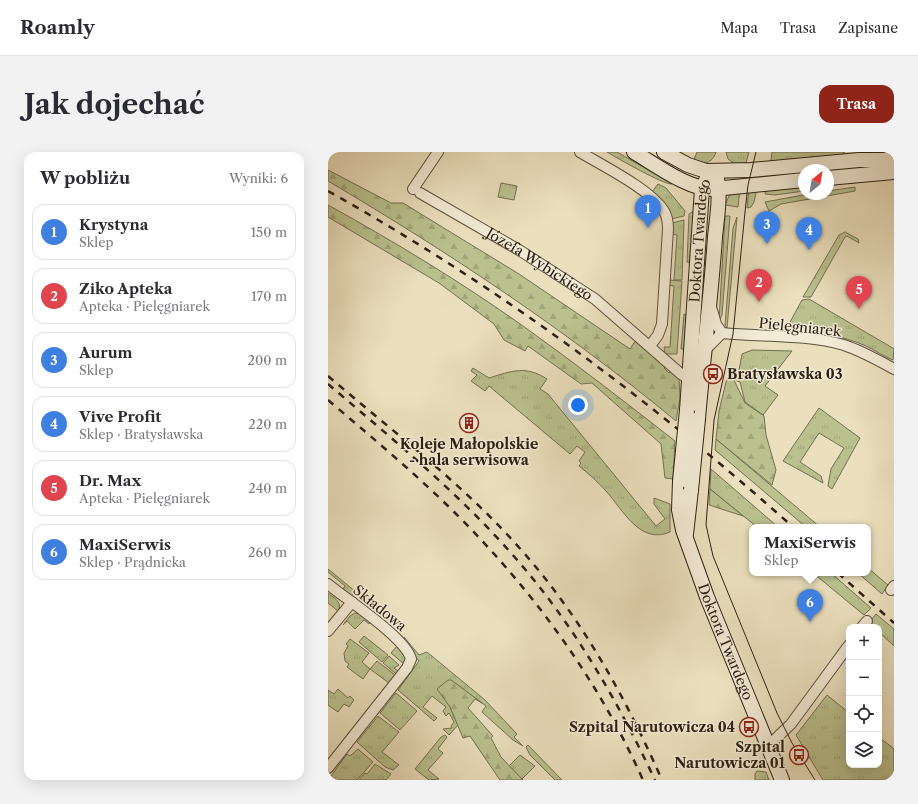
<!DOCTYPE html>
<html lang="pl">
<meta charset="utf-8">
<style>
:root{--surface:#fff;--page:#f2f2f3;--text:#2b2b33;--muted:#7c7c81;--line:#e1e1e2;--accent:#8f2418}
body{margin:0;font-family:"Libre Caslon Text",serif;background:var(--page);color:var(--text)}
.controls{position:absolute;right:12px;bottom:12px;display:grid;overflow:hidden;border-radius:8px;box-shadow:0 4px 16px #0002}
.controls button{width:36px;height:36px;display:grid;place-items:center;padding:0;border:0;border-bottom:1px solid var(--line);background:var(--surface);color:var(--text);font:20px sans-serif}
.compass{position:absolute;left:470px;top:12px;width:36px;height:36px;border-radius:50%;background:var(--surface);box-shadow:0 4px 16px #0002;rotate:31deg}
.you{position:absolute;left:250px;top:253px;width:14px;height:14px;margin:-10px;border:3px solid #fff;border-radius:50%;background:#1a73e8;box-shadow:0 0 0 6px #1a73e833}
.badge{display:grid;place-items:center;width:26px;height:26px;border-radius:50%;background:var(--accent);color:#fff;font-size:13px;font-weight:700}
.pin{position:absolute;translate:-50% -33px;filter:drop-shadow(0 1px 2px #0008)}
.pin::after{content:'';position:absolute;top:21px;width:14px;height:12px;background:inherit;clip-path:polygon(0 0,100% 0,50% 100%)}
.popup{position:absolute;left:421px;top:372px;width:122px;height:52px;box-sizing:border-box;display:grid;place-content:center;border-radius:8px;background:var(--surface);filter:drop-shadow(0 1px 3px #0005);font-size:13px;white-space:nowrap;color:var(--muted)}
.popup b{font-size:15px;color:var(--text)}
.popup::after{content:'';position:absolute;left:50%;top:100%;margin-left:-8px;border:8px solid transparent;border-top-color:var(--surface)}
.list{margin:0;padding:0;list-style:none}
h2{display:flex;justify-content:space-between;align-items:center;height:52px;margin:0;padding:0 16px;font-size:17px}
h2 small{font-size:13px;font-weight:400;color:var(--muted)}
.list li{display:grid;grid-template-columns:26px 1fr auto;gap:12px;align-items:center;box-sizing:border-box;height:56px;margin:0 8px 8px;padding:0 8px;border:1px solid var(--line);border-radius:12px}
.list b{display:block;font-size:15px;white-space:nowrap}
.list p{margin:0;font-size:13px;white-space:nowrap;color:var(--muted)}
.list em{font-size:13px;font-style:normal;color:var(--muted)}
.icon{flex:none;width:22px;height:22px;fill:none;stroke:currentColor;stroke-width:2;stroke-linecap:round;stroke-linejoin:round}
.map{position:relative;flex:none;width:566px;height:628px;overflow:hidden;border-radius:12px}
header{display:flex;align-items:center;gap:24px;box-sizing:border-box;height:56px;padding:0 20px;background:var(--surface);border-bottom:1px solid var(--line)}
header strong{font-size:19px}
nav{display:flex;gap:22px;margin-inline-start:auto;font-size:14px}
.intro{display:flex;align-items:center;justify-content:space-between;box-sizing:border-box;height:96px;padding:0 24px}
h1{margin:0;font-size:28px}
.button{padding:10px 18px;border-radius:12px;background:var(--accent);color:#fff;font-size:14px;font-weight:700}
main{display:flex;gap:24px;padding:0 24px}
aside{flex:1;background:var(--surface);border-radius:12px;box-shadow:0 4px 16px #0002}
.map>svg:first-child{display:block}
</style>
<header>
<strong>Roamly</strong>
<nav><a>Mapa</a><a>Trasa</a><a>Zapisane</a></nav>
</header>
<div class="intro"><h1>Jak dojechać</h1><a class="button">Trasa</a></div>
<main>
<aside>
<h2>W pobliżu<small>Wyniki: 6</small></h2>
<ul class="list">
<li><span class="badge" style="background:#3f7fe0">1</span><div><b>Krystyna</b><p>Sklep</p></div><em>150 m</em></li>
<li><span class="badge" style="background:#e0444e">2</span><div><b>Ziko Apteka</b><p>Apteka · Pielęgniarek</p></div><em>170 m</em></li>
<li><span class="badge" style="background:#3f7fe0">3</span><div><b>Aurum</b><p>Sklep</p></div><em>200 m</em></li>
<li><span class="badge" style="background:#3f7fe0">4</span><div><b>Vive Profit</b><p>Sklep · Bratysławska</p></div><em>220 m</em></li>
<li><span class="badge" style="background:#e0444e">5</span><div><b>Dr. Max</b><p>Apteka · Pielęgniarek</p></div><em>240 m</em></li>
<li><span class="badge" style="background:#3f7fe0">6</span><div><b>MaxiSerwis</b><p>Sklep · Prądnicka</p></div><em>260 m</em></li>
</ul>
</aside>
<div class="map">
<svg width="566" height="628" viewBox="0 0 566 628">
<defs>
<pattern id="grass-tufts" width="24" height="20" patternUnits="userSpaceOnUse"><rect width="24" height="20" fill="#bac18f"/><path d="M3 7l-1-3M5 7V3M7 7l1-3M15 17l-1-3M17 17v-4M19 17l1-3" fill="none" stroke="#a0a67a"/></pattern>
<pattern id="forest-firs" width="22" height="20" patternUnits="userSpaceOnUse"><rect width="22" height="20" fill="#bac18f"/><path d="M5 1l3.5 6h-7zM16 11l3.5 6h-7z" fill="#a0a67a"/></pattern>
</defs>
<rect width="100%" height="100%" fill="#ebe0be"/>
<filter id="stains"><feTurbulence type="fractalNoise" baseFrequency=".005" numOctaves="4"/><feColorMatrix values="0 0 0 0 .2 0 0 0 0 .09 0 0 0 0 .02 0 0 0 .5 -.17"/></filter>
<radialGradient id="worn" r=".72"><stop offset=".6" stop-color="#630" stop-opacity="0"/><stop offset="1" stop-color="#630" stop-opacity=".3"/></radialGradient>
<path fill="url(#grass-tufts)" stroke="#737052" d="M279,0H289L344,32C336,33 289,6 279,0Z
M369,0H388C384,12 376,12 365,10Z
M398,0H421L418,11L407,12L400,7Z
M444,0H517L512,4L443,9Z
M173,31L189,34L186,48L170,45Z
M330,32L338,36L357,59L356,64L343,67L324,40Z
M476,34V39L447,43L437,42L438,35Z
M527,35V39L453,52L441,59L437,50L481,42H500V39Z
M421,36H429L426,50L423,55L419,56Z
M412,37L410,55L397,53L401,44Z
M364,60H368L361,111L359,110L361,62Z
M397,64H402L394,163L391,169Z
M409,65L399,176L397,173L405,76Z
M356,68L354,128H346L349,83L343,82L344,71Z
M517,80L530,87L531,91L519,84L517,85L483,145H475L511,83Z
M340,128L354,129L349,202H337L336,195H342L346,134L340,133Z
M481,147L563,195L566,197L565,208C556,205 547,198 538,194C514,183 488,181 462,179L461,172L474,148Z
M356,162L358,163V167L359,198L353,197Z
M424,198L464,199L437,234L450,243L435,263L417,250L412,230L409,229L414,202Z
M145,216L161,226C184,219 197,213 219,227L212,237L220,242L328,374L337,367L326,352V346L342,352V380C312,393 295,358 278,339C270,330 261,322 251,314L253,311L251,309L257,300L249,294L242,302L161,234L157,239L143,229L149,223L143,219Z
M491,256L532,286L504,337L500,334L503,317L516,296L491,281L472,310L493,324L495,331L455,309Z
M388,287L492,375H478L387,298Z
M383,317L450,375H429L382,337Z
M540,416L560,433L554,442L530,421H540Z
M0,417L28,440L22,445L14,439L17,434L0,420Z
M485,421H503L543,456L536,463Z
M0,441C6,446 15,450 10,459L0,451Z
M27,461L32,462L42,470L41,472L36,468L27,477L19,469L15,473L22,464Z
M548,462L566,477V494L551,480V475H545L541,471Z
M36,484L60,503L54,510L31,490Z
M76,485L91,503L99,500L157,548L189,582L186,585L195,594L185,588L154,560L158,554L123,528L122,555L130,573L121,583L115,577L124,576L123,574L126,570L121,561L118,564L115,559L118,555L104,544L95,555L109,566L106,569L70,538L91,509L76,491Z
M22,487L41,501L34,510L42,517L49,509L67,523L61,531L42,517L35,527L19,515L21,512L17,509L16,501L20,494L18,492Z
M70,493L79,506L76,512L63,501Z
M61,504L71,513L66,516L70,519L68,522L55,511Z
M10,537L20,546L22,544L26,548L21,555L16,552L10,560L0,553V538L6,542Z
M68,541L89,559L72,578L52,561Z
M499,543L521,561V613H551V585L566,597V628H495L468,583Z
M50,564L71,580L54,600L71,613L65,618L57,615L29,590Z
M117,583L119,585L110,597L115,601L100,618L111,627L101,628L87,617L113,585Z
M200,593L234,628H227L202,603L198,595Z
M30,597L45,610L29,628H0L19,602L22,604Z
M192,603L207,614L194,627L181,614Z
M47,612L63,622L58,628H31L37,621L39,622Z
M429,619L438,620L441,628H427V622Z"/>
<path fill="url(#forest-firs)" stroke="#737052" d="M0,18L63,51H75L191,122L302,197L308,188L338,214L336,216L341,221L343,219L351,226L352,246L348,269C239,179 122,101 0,29Z
M0,53C67,90 133,130 195,174C247,211 297,250 347,289L345,327L337,326L333,292L264,231L253,232L200,194L197,199L176,188L166,172L111,131L0,65Z
M399,226L406,228L417,251L436,264L438,283L448,318L444,333L388,287L391,259Z
M382,337L415,364L381,353Z
M120,528H123L154,551L147,547L140,556L165,584L163,586L173,605L195,628H172L142,584L135,586L122,555L109,537Z"/>
<g fill="none" stroke-linecap="round" stroke-linejoin="round">
<g stroke="#5c503e" stroke-width="12">
<g id="street">
<path d="M252,0C275,14 322,37 336,59C339,64 340,70 340,77L334,172L330,183L322,194"/>
<path d="M85,37L110,0"/>
<path id="s1" d="M92,41L191,98L267,147L353,222L361,227"/>
<path d="M383,155L388,172L394,181"/>
<path d="M376,199L394,181C434,185 477,182 516,193C534,199 550,208 566,217"/>
<path d="M0,432C18,447 78,486 83,507L79,516L0,616"/>
<path d="M563,438L566,434"/>
<path d="M534,475L539,469"/>
<path d="M0,479L24,450"/>
<path d="M440,594L463,572L521,493"/>
</g>
</g>
<g stroke="#2c2014" stroke-width="16">
<g id="secondary">
<path d="M306,0C328,13 361,38 386,37L476,28"/>
<path d="M336,0L360,13L378,19L423,18L531,8H566"/>
<path d="M500,26L566,20"/>
<path id="s2" d="M359,258L374,37L380,24L387,19"/>
<path d="M370,267C375,206 383,146 387,85C389,64 394,40 387,19"/>
<path id="s3" d="M352,329L351,358L355,378L379,445L454,628"/>
<path d="M358,382L363,338"/>
</g>
</g>
<use href="#street" stroke="#f2ebd5" stroke-width="10"/>
<use href="#secondary" stroke="#f2ebd5" stroke-width="14"/>
<path stroke="#2c2014" stroke-width="1" d="M428,0L420,33L417,60L405,182L386,268L378,373L385,404L449,561L464,591L487,628"/>
<path stroke="#2c2014" stroke-width="2.5" stroke-dasharray="7 7" stroke-linecap="butt" d="M0,39C171,135 319,245 465,375
M0,224C63,278 131,329 187,391C251,461 296,542 334,628
M0,232C68,290 138,347 196,416C250,480 291,552 327,628
M0,248C41,283 82,317 120,354C201,433 269,525 315,628
M510,421L566,471"/>
<g stroke="#2c2014" stroke-width="16" stroke-linecap="butt">
<path id="secondary-bridge" d="M352,329L359,258
M363,338L370,267"/>
</g>
<use href="#secondary-bridge" stroke="#f2ebd5" stroke-width="14"/>
</g>
<defs>
<g id="bus-ring" transform="scale(1)"><circle r="9.5" fill="#f2ebd5" stroke="#8f2418" stroke-width="1.5"/><path d="M-5-6H5V4H4V6H2V4H-2V6H-4V4H-5ZM-3.5-4V0h7V-4ZM-3.5 1.2v1.5H-2V1.2ZM2 1.2v1.5H3.5V1.2Z" fill="#8f2418"/></g>
<g id="building-ring" transform="scale(1)"><circle r="9.5" fill="#f2ebd5" stroke="#8f2418" stroke-width="1.5"/><path d="M-4-6H4V6H1V3H-1V6H-4ZM-2.5-4.3h1.7v1.8h-1.7ZM.8-4.3h1.7v1.8H.8ZM-2.5-1h1.7V.8h-1.7ZM.8-1h1.7V.8H.8Z" fill="#8f2418"/></g>
</defs>
<g fill-rule="evenodd">
<use href="#bus-ring" x="385" y="222"/>
<use href="#building-ring" x="141" y="271"/>
<use href="#bus-ring" x="421" y="575"/>
<use href="#bus-ring" x="471" y="603"/>
</g>
<g text-anchor="middle" dominant-baseline="central" stroke-width="3" stroke-linejoin="round" paint-order="stroke">
<g font-size="14" fill="#2c2014" stroke="#f2ebd5">
<text stroke="none"><textPath href="#s2" startOffset="170">Doktora Twardego</textPath></text>
<text stroke="none"><textPath href="#s1" startOffset="139">Józefa Wybickiego</textPath></text>
<text transform="translate(472 175) rotate(6)">Pielęgniarek</text>
<text transform="translate(52 456) rotate(39)">Składowa</text>
<text stroke="none"><textPath href="#s3" startOffset="169">Doktora Twardego</textPath></text>
</g>
<g font-size="14" font-weight="bold" fill="#2c2014" stroke="#f2ebd5" text-anchor="end">
<text x="399" y="222" text-anchor="start">Bratysławska 03</text>
<text x="141" y="292" text-anchor="middle">Koleje Małopolskie<tspan x="141" dy="16">- hala serwisowa</tspan></text>
<text x="407" y="575">Szpital Narutowicza 04</text>
<text x="457" y="595">Szpital<tspan x="457" dy="16">Narutowicza 01</tspan></text>
</g>
</g>
<rect width="100%" height="100%" filter="url(#stains)"/>
<rect width="100%" height="100%" fill="url(#worn)"/>
</svg>
<div class="controls">
<button>+</button>
<button>−</button>
<button><svg class="icon" aria-label="locate" viewBox="0 0 24 24"><circle cx="12" cy="12" r="6"/><path d="M12 2v4M12 18v4M2 12h4M18 12h4"/></svg></button>
<button><svg class="icon" aria-label="layers" viewBox="0 0 24 24"><path d="M12 4l9 5-9 5-9-5zM3 14l9 5 9-5"/></svg></button>
</div>
<svg class="compass" viewBox="-18 -18 36 36"><path d="M0-13l5 13h-10z" fill="#e53935"/><path d="M0 13l5-13h-10z" fill="#7c7c81"/></svg>
<div class="you"></div>
<div class="pin badge" style="left:320px;top:76px;background:#3f7fe0">1</div>
<div class="pin badge" style="left:431px;top:150px;background:#e0444e">2</div>
<div class="pin badge" style="left:439px;top:92px;background:#3f7fe0">3</div>
<div class="pin badge" style="left:481px;top:98px;background:#3f7fe0">4</div>
<div class="pin badge" style="left:531px;top:157px;background:#e0444e">5</div>
<div class="pin badge" style="left:482px;top:470px;background:#3f7fe0">6</div>
<div class="popup"><b>MaxiSerwis</b>Sklep</div>
</div>
</main>
